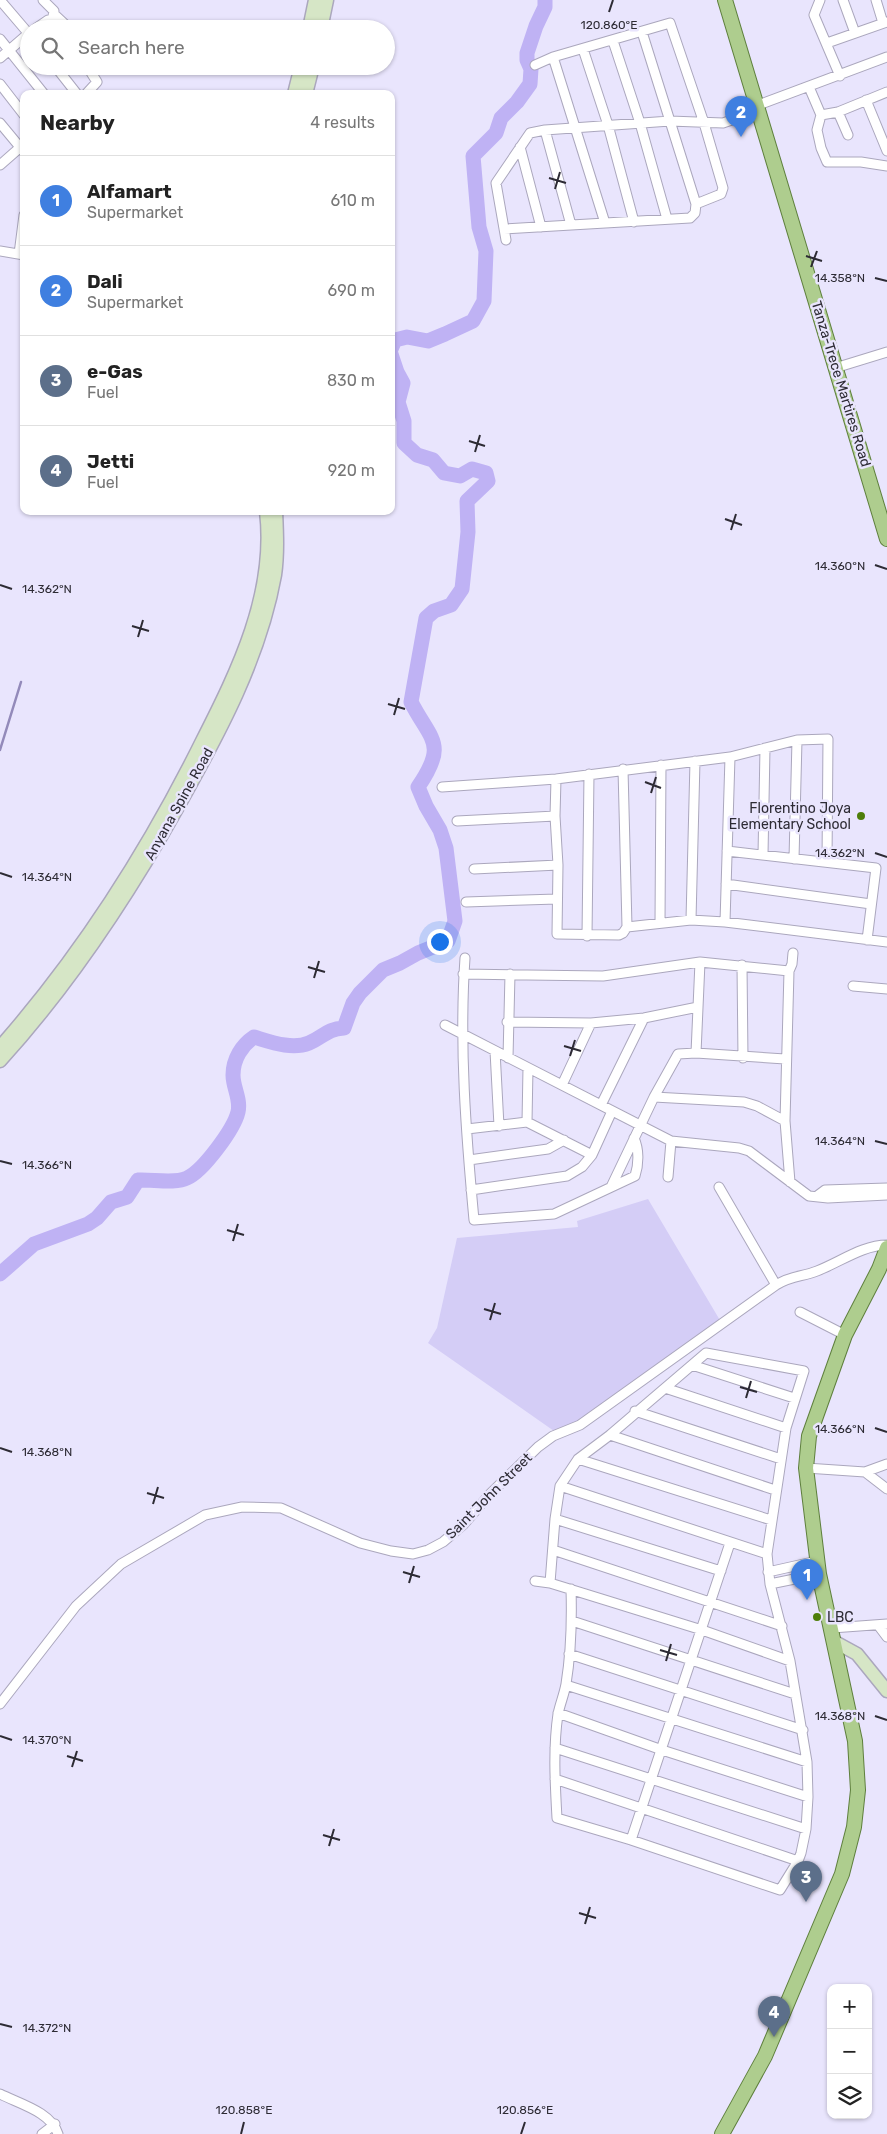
<!DOCTYPE html>
<meta charset="utf-8">
<style>
:root{--surface:#fff;--page:#f2f2f2;--text:#222;--muted:#767676;--line:#e0e0e0;--accent:#db2777}
body{margin:0;font-family:Rubik,sans-serif;background:var(--page);color:var(--text)}
.controls{position:absolute;right:15px;bottom:15px;display:grid;overflow:hidden;border-radius:10px;box-shadow:0 1px 4px #0004}
.controls button{width:45px;height:45px;display:grid;place-items:center;padding:0;border:0;border-bottom:1px solid var(--line);background:var(--surface);color:var(--text);font:25px sans-serif}
.you{position:absolute;left:439px;top:941px;width:18px;height:18px;margin:-12px;border:4px solid #fff;border-radius:50%;background:#1a73e8;box-shadow:0 0 0 8px #1a73e833}
.badge{display:grid;place-items:center;width:32px;height:32px;border-radius:50%;background:var(--accent);color:#fff;font-size:16px;font-weight:700}
.pin{position:absolute;translate:-50% -41px;filter:drop-shadow(0 1px 2px #0008)}
.pin::after{content:'';position:absolute;top:26px;width:18px;height:15px;background:inherit;clip-path:polygon(0 0,100% 0,50% 100%)}
.list{margin:0;padding:0;list-style:none}
h2{display:flex;justify-content:space-between;align-items:center;height:65px;margin:0;padding:0 20px;font-size:21px}
h2 small{font-size:16px;font-weight:400;color:var(--muted)}
.list li{display:grid;grid-template-columns:32px 1fr auto;gap:15px;align-items:center;box-sizing:border-box;height:90px;padding:0 20px;border-top:1px solid var(--line)}
.list b{display:block;font-size:19px;white-space:nowrap}
.list p{margin:0;font-size:16px;white-space:nowrap;color:var(--muted)}
.list em{font-size:16px;font-style:normal;color:var(--muted)}
.icon{flex:none;width:28px;height:28px;fill:none;stroke:currentColor;stroke-width:2;stroke-linecap:round;stroke-linejoin:round}
.map{position:relative;flex:none;width:887px;height:2134px;overflow:hidden}
.search{position:absolute;background:var(--surface);box-shadow:0 1px 4px #0004;left:20px;top:20px;width:375px;height:55px;display:flex;align-items:center;gap:12px;box-sizing:border-box;padding:0 18px;border-radius:28px;color:var(--muted);font-size:19px}
.panel{position:absolute;background:var(--surface);box-shadow:0 1px 4px #0004;left:20px;top:90px;width:375px;height:425px;border-radius:10px}
.map>svg:first-child{display:block}
</style>
<div class="map">
<svg width="887" height="2134" viewBox="0 0 887 2134">
<rect width="100%" height="100%" fill="#e9e5fd"/>
<path fill="#d4cdf6" d="M648,1199L721,1322L582,1423L554,1431L428,1343L437,1328L457,1238L578,1227L577,1221Z"/>
<g fill="none" stroke-linecap="round" stroke-linejoin="round">
<path stroke="#938aba" stroke-width="2.5" d="M0,750L21,682"/>
<path stroke="#bfb2f4" stroke-width="15" d="M391,349L395,340L407,337L428,341L445,334L473,321L484,301L486,251L479,227L473,156L496,133L501,118L517,102L530,84L531,69L527,60V53L536,26L545,7V0
M0,1274L34,1244L88,1224L97,1218L111,1202L127,1197L138,1180C151,1179 176,1184 187,1178C203,1171 234,1129 238,1112C241,1099 233,1088 233,1075C233,1059 242,1045 254,1037C271,1042 292,1050 309,1043C324,1037 326,1029 344,1028L353,1003L360,993L383,970L400,963L418,953L448,941L455,921L446,848L440,830L426,806L418,787C448,743 431,741 411,702L426,618L434,611L451,605L462,589L468,532L467,501L488,481L486,473L472,469L460,476L444,473L433,460L417,455L404,443V421L398,402L403,383L397,372L391,354"/>
<g stroke="#aba7bd" stroke-width="11">
<path id="street" d="M0,0L29,34
M43,0L54,11L52,21
M820,0L814,15L840,76
M843,0L855,33
M876,0L883,23
M54,14L70,29
M35,29L48,20L52,21L58,29
M0,39L44,94
M613,41L640,123L667,219
M827,43L887,22
M583,49L608,125L634,222
M553,57L605,223
M0,58L29,33
M535,65L553,57L670,23L704,123L723,188L721,194L696,204L642,32
M55,66L77,94
M0,84L24,115
M809,87L821,115L817,130L821,148L827,162H861L887,166
M86,94L97,82L87,66
M866,100L887,151
M753,107L887,57
M838,112L848,135
M821,115L838,112L887,92
M0,123L24,152
M545,130L571,225
M520,147L541,227
M0,165L24,144
M504,229L690,218L695,213L696,204
M506,240L496,183L530,133L545,130L670,121L723,123L758,111
M0,251L24,255
M19,254L24,215
M835,368L887,352
M623,769L627,927L691,920L725,922L887,942
M556,779L555,816L558,865L557,934L619,935L623,933L627,927
M442,787L556,779L730,757L797,740L828,739L827,862
M457,821L555,816
M727,851L876,868L867,940
M763,855L765,748
M794,859L797,740
M474,869L558,865
M726,884L871,904
M466,902L557,899
M691,920L695,761
M725,922L730,757
M660,923L661,765
M587,936L589,774
M465,958C459,1045 466,1134 474,1220L554,1214L635,1176C639,1164 639,1149 634,1138
M742,965L743,1058
M789,971L792,964L793,953
M463,974L603,976L700,962L789,971L785,1121L790,1182
M853,986L887,989
M507,1022L591,1023L644,1018L698,1007
M445,1025L671,1141L739,1148L749,1151L809,1196L828,1198L887,1195
M495,1051L499,1126
M696,1053L700,962
M508,1058L510,974
M562,1085L591,1023
M654,1097L744,1102L757,1106L785,1121
M601,1105L644,1018
M527,1122L592,1155
M467,1129L527,1122L528,1068
M469,1160L548,1149L564,1140
M668,1177L671,1141
M611,1187L654,1097L678,1054L696,1053L785,1059
M719,1187L776,1285
M471,1190L567,1176L582,1167L592,1155L612,1111
M817,1196L825,1190L887,1188
M800,1312L845,1335
M692,1365L794,1398
M665,1388L786,1428
M635,1411L781,1459
M610,1435L775,1490
M578,1459L771,1520
M806,1468L865,1472L887,1464
M865,1472L887,1489
M560,1486L767,1554
M555,1519L721,1571
M553,1550L782,1626
M768,1572L817,1561
M535,1581L550,1583L702,1630L790,1661
M550,1583L555,1519L560,1486L578,1459L610,1435L706,1353L804,1371L786,1428L767,1554L770,1584L790,1661L807,1762L808,1797L806,1829L801,1853L798,1861L780,1890L631,1840L557,1818C555,1783 553,1748 558,1714C560,1704 564,1695 566,1684C571,1653 572,1621 571,1589
M770,1584L819,1574
M572,1621L795,1694
M878,1625L887,1637
M832,1628L887,1624
M569,1654L803,1730
M566,1685L807,1762
M0,1704L76,1606L121,1564L205,1515L242,1507L281,1508L360,1543L391,1551L413,1554L428,1550L443,1542L464,1524L490,1494L538,1447L553,1436L580,1425L776,1285C792,1275 802,1277 817,1271C840,1262 863,1245 887,1245
M558,1713L662,1750L808,1797
M555,1748L806,1829
M555,1779L798,1861
M631,1840L730,1543
M0,2094C20,2104 51,2112 58,2134
M42,2134L55,2124"/>
</g>
<g stroke="#aba7bd" stroke-width="15">
<path id="secondary" d="M309,29L315,0
M321,29L327,0
M294,94L301,66
M306,94L313,66
M0,1047C81,955 148,850 202,741C238,670 276,593 266,511
M0,1061C71,983 128,896 179,805C220,732 260,658 275,575C278,554 277,533 276,511
M835,1642L857,1654L887,1691"/>
</g>
<g stroke="#5e7f3d" stroke-width="16">
<path id="primary" d="M725,0L887,539
M722,2134L765,2056L842,1874L854,1827L858,1790L855,1741L819,1574L806,1468L809,1436L845,1335L879,1269L887,1248"/>
</g>
<use href="#street" stroke="#fff" stroke-width="9"/>
<use href="#secondary" stroke="#d6e6c6" stroke-width="12"/>
<use href="#primary" stroke="#aecd8e" stroke-width="14"/>
</g>
<path fill="none" stroke="#2d2b34" stroke-width="2" d="M609,12L613,0M549,178L566,183M555,189L560,172M806,256L822,261M811,267L817,251M875,278L887,281M469,441L485,446M475,452L480,435M725,519L742,525M731,530L736,514M875,565L887,569M0,585L12,589M132,626L149,631M138,637L143,620M388,704L405,709M394,715L399,698M645,782L661,788M651,793L656,777M875,853L887,857M0,873L12,877M308,967L325,972M314,978L319,961M564,1046L581,1051M570,1056L575,1040M875,1141L887,1144M0,1161L12,1164M227,1230L244,1235M233,1241L238,1224M484,1309L501,1314M490,1320L495,1303M740,1387L757,1392M746,1398L751,1381M875,1428L887,1432M0,1448L12,1452M147,1493L164,1498M153,1504L158,1487M403,1572L420,1577M409,1583L414,1566M660,1650L677,1655M666,1661L671,1644M875,1716L887,1720M0,1736L12,1740M67,1756L83,1761M72,1767L77,1751M323,1835L340,1840M329,1846L334,1829M579,1913L596,1918M585,1924L590,1907M0,2024L12,2027M241,2134L244,2122M521,2134L525,2122"/>
<g fill="#4e7e0a" stroke="#e9e5fd" stroke-width="2">
<circle cx="861" cy="816" r="5"/>
<circle cx="817" cy="1617" r="5"/>
</g>
<g text-anchor="middle" dominant-baseline="central" stroke-width="5" stroke-linejoin="round" paint-order="stroke">
<g font-size="14" fill="#2d2b34" stroke="#e9e5fd">
<text transform="translate(841 384) rotate(73)">Tanza-Trece Martires Road</text>
<text transform="translate(179 804) rotate(-61)">Anyana Spine Road</text>
<text transform="translate(489 1496) rotate(-45)">Saint John Street</text>
</g>
<g font-size="14" fill="#2d2b34" stroke="#e9e5fd" text-anchor="end">
<text x="851" y="808">Florentino Joya<tspan x="851" dy="16">Elementary School</tspan></text>
<text x="827" y="1617" text-anchor="start">LBC</text>
</g>
</g>
<g font-size="12" text-anchor="middle" fill="#2d2b34" stroke="#e9e5fd" stroke-width="5" stroke-linejoin="round" paint-order="stroke">
<text x="609" y="29">120.860°E</text>
<text x="840" y="282">14.358°N</text>
<text x="840" y="570">14.360°N</text>
<text x="47" y="593">14.362°N</text>
<text x="840" y="857">14.362°N</text>
<text x="47" y="881">14.364°N</text>
<text x="840" y="1145">14.364°N</text>
<text x="47" y="1169">14.366°N</text>
<text x="840" y="1433">14.366°N</text>
<text x="47" y="1456">14.368°N</text>
<text x="840" y="1720">14.368°N</text>
<text x="47" y="1744">14.370°N</text>
<text x="47" y="2032">14.372°N</text>
<text x="244" y="2114">120.858°E</text>
<text x="525" y="2114">120.856°E</text>
</g>
</svg>
<div class="controls">
<button>+</button>
<button>−</button>
<button><svg class="icon" aria-label="layers" viewBox="0 0 24 24"><path d="M12 4l9 5-9 5-9-5zM3 14l9 5 9-5"/></svg></button>
</div>
<div class="you"></div>
<div class="pin badge" style="left:807px;top:1600px;background:#3f7fe0">1</div>
<div class="pin badge" style="left:741px;top:137px;background:#3f7fe0">2</div>
<div class="pin badge" style="left:806px;top:1902px;background:#5c6f8a">3</div>
<div class="pin badge" style="left:774px;top:2037px;background:#5c6f8a">4</div>
<div class="search"><svg class="icon" aria-label="search" viewBox="0 0 24 24"><circle cx="10" cy="10" r="6"/><path d="M15 15l6 6"/></svg>Search here</div>
<section class="panel">
<h2>Nearby<small>4 results</small></h2>
<ul class="list">
<li><span class="badge" style="background:#3f7fe0">1</span><div><b>Alfamart</b><p>Supermarket</p></div><em>610 m</em></li>
<li><span class="badge" style="background:#3f7fe0">2</span><div><b>Dali</b><p>Supermarket</p></div><em>690 m</em></li>
<li><span class="badge" style="background:#5c6f8a">3</span><div><b>e-Gas</b><p>Fuel</p></div><em>830 m</em></li>
<li><span class="badge" style="background:#5c6f8a">4</span><div><b>Jetti</b><p>Fuel</p></div><em>920 m</em></li>
</ul>
</section>
</div>
